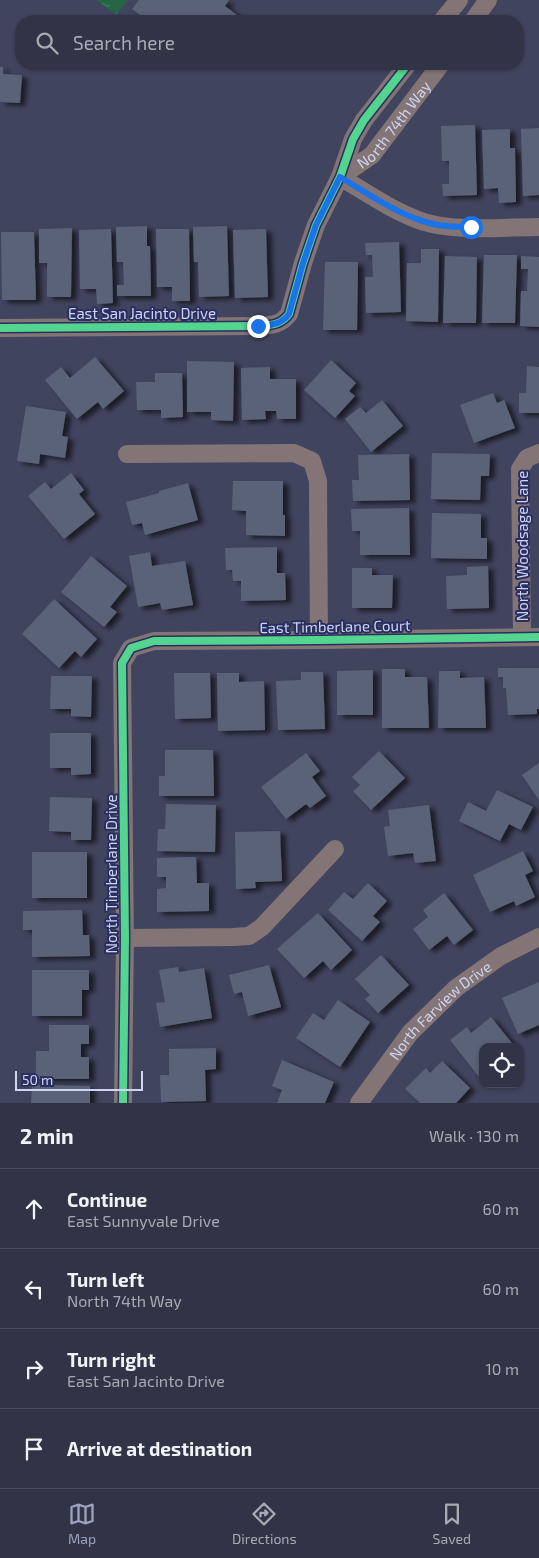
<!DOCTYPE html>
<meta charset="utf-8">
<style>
:root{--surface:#313346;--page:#3d3f51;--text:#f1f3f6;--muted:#a8aab3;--line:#4c4e5f;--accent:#9da2be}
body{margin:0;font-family:"Exo 2",sans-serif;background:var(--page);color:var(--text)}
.controls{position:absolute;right:15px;bottom:15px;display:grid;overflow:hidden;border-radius:10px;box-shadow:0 1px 4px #0004}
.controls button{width:45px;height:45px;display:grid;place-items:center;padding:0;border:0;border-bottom:1px solid var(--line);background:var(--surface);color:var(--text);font:25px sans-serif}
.scale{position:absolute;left:15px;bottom:12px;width:128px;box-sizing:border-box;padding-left:5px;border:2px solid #ced4f2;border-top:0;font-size:14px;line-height:18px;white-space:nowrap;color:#ced4f2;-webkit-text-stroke:4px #2a2f5f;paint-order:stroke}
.stop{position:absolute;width:15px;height:15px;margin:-11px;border:4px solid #1a73e8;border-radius:50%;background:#fff}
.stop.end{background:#1a73e8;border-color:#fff;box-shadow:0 1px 5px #0008}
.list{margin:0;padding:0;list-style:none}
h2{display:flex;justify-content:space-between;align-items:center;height:65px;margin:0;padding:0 20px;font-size:21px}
h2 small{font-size:16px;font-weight:400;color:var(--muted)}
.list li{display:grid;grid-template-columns:32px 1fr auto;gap:15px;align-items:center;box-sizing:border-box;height:80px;padding:0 20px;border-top:1px solid var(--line)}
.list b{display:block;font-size:19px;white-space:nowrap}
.list p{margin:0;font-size:16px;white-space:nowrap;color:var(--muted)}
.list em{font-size:16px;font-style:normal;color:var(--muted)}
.icon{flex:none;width:28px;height:28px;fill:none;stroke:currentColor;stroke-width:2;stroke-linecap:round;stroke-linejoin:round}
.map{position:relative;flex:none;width:539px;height:1103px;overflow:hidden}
.search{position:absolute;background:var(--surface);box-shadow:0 1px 4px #0004;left:15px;right:15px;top:15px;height:55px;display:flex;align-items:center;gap:12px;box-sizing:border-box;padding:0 18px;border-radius:20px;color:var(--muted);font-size:19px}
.sheet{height:385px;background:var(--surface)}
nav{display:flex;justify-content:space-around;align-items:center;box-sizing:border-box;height:70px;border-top:1px solid var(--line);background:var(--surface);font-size:14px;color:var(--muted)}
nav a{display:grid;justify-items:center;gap:2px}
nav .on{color:var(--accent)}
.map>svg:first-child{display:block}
</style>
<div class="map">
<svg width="539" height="1103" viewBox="0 0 539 1103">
<defs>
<pattern id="water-ripples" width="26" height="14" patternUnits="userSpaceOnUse" patternTransform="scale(1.25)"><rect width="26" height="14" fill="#256545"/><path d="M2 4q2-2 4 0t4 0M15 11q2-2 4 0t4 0" fill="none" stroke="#437a60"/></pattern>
<filter id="shadow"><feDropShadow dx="5.5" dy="3" stdDeviation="2.5" flood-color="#0009"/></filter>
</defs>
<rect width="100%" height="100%" fill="#41445e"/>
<path fill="url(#water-ripples)" d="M96,0H128L116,15Z"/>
<path fill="#5a6277" filter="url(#shadow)" d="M139,0H229L225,6L241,18L234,21H148L132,9Z
M0,67H3V74L22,75L20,103L0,102Z
M475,125L477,195L443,196L442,184H449V161H442L441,126Z
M539,128V195L523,196L521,129Z
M510,129V148H515L516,202L499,203L498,188L484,189L482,130Z
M147,226V246H150L151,296H117V285H124L123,262H117L116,227Z
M227,226L229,296L199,297L198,262H194L193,227Z
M72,228L71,297H47V263H39V229Z
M111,229L113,303L97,304L96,289H80L79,230Z
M156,229H189L190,301H172V287H157Z
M266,229L268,297L235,298L233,230Z
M1,232H34L36,300H2Z
M399,242L401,312L366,313L365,277H373L372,255H366L365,243Z
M421,249H439L438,322L406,321L407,263H421Z
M484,255H517L515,323H482Z
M445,256L477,257L476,323H443Z
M521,256L539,257V327L520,326L521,291H527L528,269H521Z
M325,262H358L357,330H323Z
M95,357L124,391L103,409L98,402L77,419L45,380L61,367L70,378Z
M331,360L356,383L349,391L355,396L335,418L304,390Z
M187,361L234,362L233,421L211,420V412H187Z
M527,366L539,367V413H519V393H526Z
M270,367V379H296V419H277L276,411H265L266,419L242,420L241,368Z
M155,373H182L183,417L161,418V410H137L136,382H155Z
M493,393L497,403L504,400L515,428L474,443L460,405Z
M382,400L403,426L371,452L345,419L360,407L366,413Z
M26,406L66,412L62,436L68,437L65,458L40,454L39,464L17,461Z
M432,453L490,454L489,476H481L480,500L431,499Z
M409,454L410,500L353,501L352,480H359L358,455Z
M71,473L84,490L79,494L95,514L64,539L28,496L45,482L51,489Z
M233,481H283V515H285V536L246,535V511L232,510Z
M188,483L198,520L145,535L142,523L132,525L126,502L159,493V491Z
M409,508L410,555H360V531H352L351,509Z
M432,513L481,514V538H487V559L431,558Z
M277,547V573H285L286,600L241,601V581H233L232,570H226L225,548Z
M150,552L152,566L185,561L193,605L162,610L160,603L138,607L129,556Z
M91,556L127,586L110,607L117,612L104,627L61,592Z
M488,566L489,608L447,609L446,576L467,575V567Z
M352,568H372V575H393L392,608H352Z
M54,599L97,639L81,657L75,651L59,668L22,634Z
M498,668H539V709H537V714L508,715L506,688H503V677H498Z
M382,669H405V677H427L429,728H382Z
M373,670V715H337V671Z
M439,671H460V678L484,677L486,728H438Z
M301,672H323L325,729L278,730L276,681L301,680Z
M174,673H210L211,718L175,719Z
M217,673H239V682L264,681L265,730L218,731Z
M51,676H92L91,717L71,716V709H50Z
M50,733H91V774L71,775V768H50Z
M165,750H213L214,796H159V776H165Z
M379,751L405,778L371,810L353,791L360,785L352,777Z
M306,753L320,771L312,777L326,796L310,808L306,804L286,819L261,787Z
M539,763V800L522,775Z
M497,790L533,807L521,830L509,824L500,841L459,821L468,802L486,811Z
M50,797L92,798L91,840H71V832L49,831Z
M166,804L216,805L215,852L157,851L158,829H165Z
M429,805L436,861L415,863L413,853L388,856L384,827L390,826L388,810Z
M280,831L282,881L255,882L256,888L236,889L235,832Z
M523,851L533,871L525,875L535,897L516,906L514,901L490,912L473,875Z
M32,852H87V898H32Z
M196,857L197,883H209V911L157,912V889L166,888V877H157V858Z
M368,883L387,901L373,916L380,922L362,941L328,910L344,892L353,899Z
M444,893L473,930L454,945L447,936L429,950L413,929L428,917L423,910Z
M82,910L83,935H89L90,956L32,957V930H23V911Z
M318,913L352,950L331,970L323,961L304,978L277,949Z
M381,955L409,985L378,1013L365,999L370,995L355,979Z
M269,965L281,1007L248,1016L242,992L234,994L229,975Z
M178,967L179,972L204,968L212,1018L160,1027L156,1003L165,1002L159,970Z
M32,970H89V990H82V1016H32Z
M539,982V1025L518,1034L502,998Z
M338,1000L370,1022L340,1067L296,1038L313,1013L324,1020Z
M491,1017L515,1047H483V1082L450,1040L467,1027L471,1033Z
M49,1025H89V1044H81V1057H89V1079H36V1051H49Z
M216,1048V1069L205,1070L206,1101L161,1102L160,1075H169V1049Z
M282,1060L334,1082L325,1103H277L282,1090L272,1086Z
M442,1061L470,1088L456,1103H420L405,1089L426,1068L430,1073Z
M32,1085L90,1086V1103H31Z"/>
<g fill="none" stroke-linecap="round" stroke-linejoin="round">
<g stroke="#837476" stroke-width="18">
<path d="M442,21L459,0"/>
<path d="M473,21L488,0"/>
<path d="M340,177C367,193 394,212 424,222C457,232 504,227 539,227"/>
<path id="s1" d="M340,177L372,155L441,64"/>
<path d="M0,328L259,326C271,325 281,325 289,314L303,263L316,225L340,177L353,139L364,120L408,64"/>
<path d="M127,454L294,453L312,461L318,481L319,640"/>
<path d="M522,636L520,469L527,458L539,453"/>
<path d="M125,938L233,937L249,936L262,927L335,849"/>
<path d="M123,1103L125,938L122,663L131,648L154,641L319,640L539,637"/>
<path id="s2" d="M359,1103L410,1033L456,988L501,956L539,937"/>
</g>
<g stroke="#2a2f5f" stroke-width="11">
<path id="cycleway" d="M0,328L259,326C271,325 281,325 289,314L303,263L316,225L340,177L353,139L364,120L408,64
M123,1103L125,938L122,663L131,648L154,641L319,640L539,637"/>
</g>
<use href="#cycleway" stroke="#53d58f" stroke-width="8"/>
</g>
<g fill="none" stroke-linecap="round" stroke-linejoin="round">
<path stroke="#1a73e8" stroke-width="6" d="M258,326C271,325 281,325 289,314L303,263L316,225L340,177C369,194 399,216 433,224C445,227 458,227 471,227"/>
</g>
<g text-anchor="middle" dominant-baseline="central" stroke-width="4" stroke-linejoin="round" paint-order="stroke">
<g font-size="15" fill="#ced4f2" stroke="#2a2f5f">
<text stroke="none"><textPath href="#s1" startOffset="76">North 74th Way</textPath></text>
<text x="142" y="313">East San Jacinto Drive</text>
<text transform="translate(522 546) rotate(-90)">North Woodsage Lane</text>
<text transform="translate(335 626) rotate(-1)">East Timberlane Court</text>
<text transform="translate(111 874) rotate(-90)">North Timberlane Drive</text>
<text stroke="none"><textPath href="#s2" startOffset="124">North Farview Drive</textPath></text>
</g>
</g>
</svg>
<div class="controls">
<button><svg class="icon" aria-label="locate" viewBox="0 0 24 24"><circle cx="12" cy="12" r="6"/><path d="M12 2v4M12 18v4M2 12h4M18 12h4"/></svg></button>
</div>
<div class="scale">50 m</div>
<div class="stop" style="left:471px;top:227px"></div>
<div class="stop end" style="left:258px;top:326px"></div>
<div class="search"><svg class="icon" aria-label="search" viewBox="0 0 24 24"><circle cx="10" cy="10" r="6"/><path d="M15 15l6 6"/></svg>Search here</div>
</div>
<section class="sheet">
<h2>2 min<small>Walk · 130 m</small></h2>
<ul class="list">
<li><svg class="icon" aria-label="ahead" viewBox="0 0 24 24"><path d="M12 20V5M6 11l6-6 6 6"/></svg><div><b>Continue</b><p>East Sunnyvale Drive</p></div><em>60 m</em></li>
<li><svg class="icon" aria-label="left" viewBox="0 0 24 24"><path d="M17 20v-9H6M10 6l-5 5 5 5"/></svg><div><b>Turn left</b><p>North 74th Way</p></div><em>60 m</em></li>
<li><svg class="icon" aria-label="right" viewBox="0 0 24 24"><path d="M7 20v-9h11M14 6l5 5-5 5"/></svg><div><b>Turn right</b><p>East San Jacinto Drive</p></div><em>10 m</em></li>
<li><svg class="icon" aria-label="arrive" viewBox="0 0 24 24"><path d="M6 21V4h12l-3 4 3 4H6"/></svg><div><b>Arrive at destination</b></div></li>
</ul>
</section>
<nav>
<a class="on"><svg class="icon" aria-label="map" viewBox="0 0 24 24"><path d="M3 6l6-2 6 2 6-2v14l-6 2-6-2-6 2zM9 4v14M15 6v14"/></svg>Map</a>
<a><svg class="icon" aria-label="directions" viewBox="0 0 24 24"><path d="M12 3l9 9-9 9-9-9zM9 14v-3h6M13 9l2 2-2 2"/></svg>Directions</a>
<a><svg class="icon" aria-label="saved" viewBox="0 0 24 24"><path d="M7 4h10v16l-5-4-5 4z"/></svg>Saved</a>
</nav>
